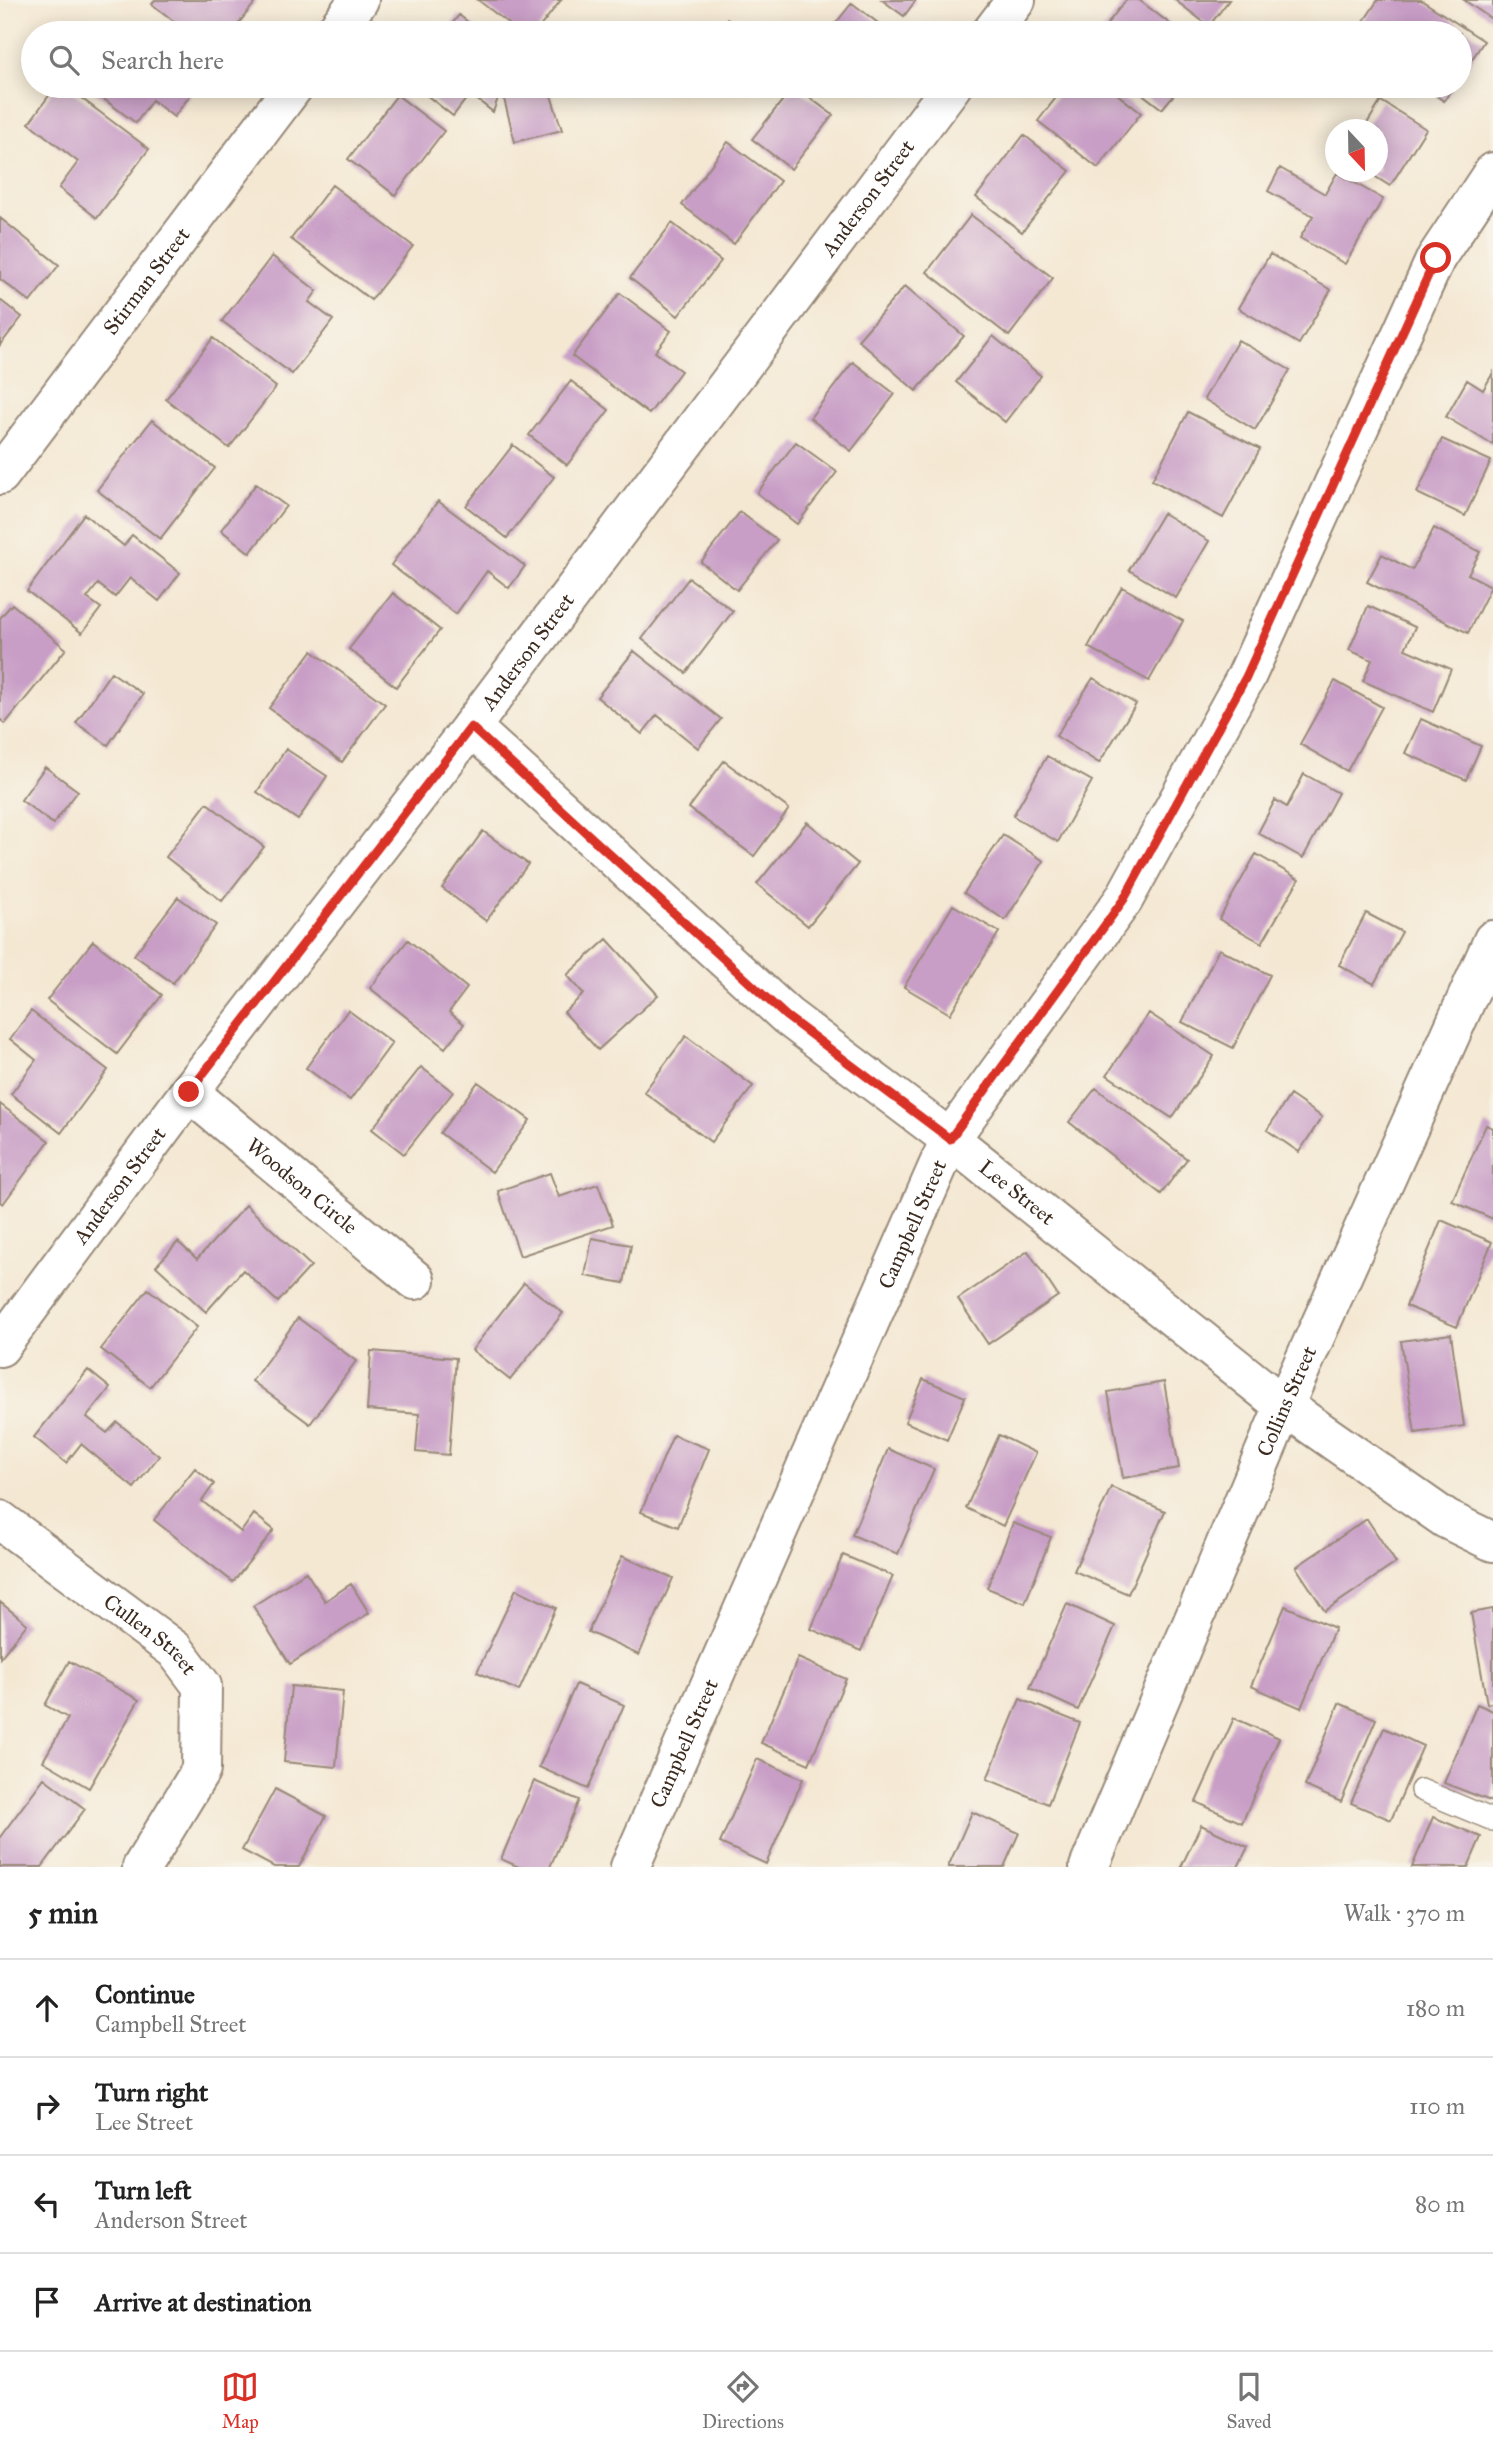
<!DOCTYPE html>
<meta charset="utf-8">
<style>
:root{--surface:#fff;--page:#f2f2f2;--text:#222;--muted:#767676;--line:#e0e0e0;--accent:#d93025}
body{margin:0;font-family:"IM FELL Great Primer",serif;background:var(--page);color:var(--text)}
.compass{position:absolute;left:1325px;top:119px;width:63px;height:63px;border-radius:50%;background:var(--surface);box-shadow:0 4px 18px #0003;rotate:158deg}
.stop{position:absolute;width:21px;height:21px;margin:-16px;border:5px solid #d93025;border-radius:50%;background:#fff}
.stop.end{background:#d93025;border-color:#fff;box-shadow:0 2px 7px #0008}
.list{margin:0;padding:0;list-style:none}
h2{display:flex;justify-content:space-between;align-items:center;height:91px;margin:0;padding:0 28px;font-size:30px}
h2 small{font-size:23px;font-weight:400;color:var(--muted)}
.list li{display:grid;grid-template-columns:46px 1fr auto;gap:21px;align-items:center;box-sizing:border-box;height:98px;padding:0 28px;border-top:2px solid var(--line)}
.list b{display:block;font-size:26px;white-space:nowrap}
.list p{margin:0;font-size:23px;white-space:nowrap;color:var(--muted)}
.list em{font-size:23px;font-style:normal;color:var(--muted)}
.icon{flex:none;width:38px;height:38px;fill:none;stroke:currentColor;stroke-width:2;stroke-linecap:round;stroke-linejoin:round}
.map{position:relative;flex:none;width:1493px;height:1867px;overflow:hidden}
.search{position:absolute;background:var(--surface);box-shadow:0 4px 18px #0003;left:21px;right:21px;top:21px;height:77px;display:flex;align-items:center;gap:18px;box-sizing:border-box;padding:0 24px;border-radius:38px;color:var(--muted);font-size:26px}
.sheet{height:483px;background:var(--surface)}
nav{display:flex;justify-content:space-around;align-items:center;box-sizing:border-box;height:98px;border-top:2px solid var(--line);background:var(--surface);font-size:19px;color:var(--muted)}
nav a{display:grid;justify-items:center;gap:4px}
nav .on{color:var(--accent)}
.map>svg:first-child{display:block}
</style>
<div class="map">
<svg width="1493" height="1867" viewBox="0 0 1493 1867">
<rect width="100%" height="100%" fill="#f7f3e8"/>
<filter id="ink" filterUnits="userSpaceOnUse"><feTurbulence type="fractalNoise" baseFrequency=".0143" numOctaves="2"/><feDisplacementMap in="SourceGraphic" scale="14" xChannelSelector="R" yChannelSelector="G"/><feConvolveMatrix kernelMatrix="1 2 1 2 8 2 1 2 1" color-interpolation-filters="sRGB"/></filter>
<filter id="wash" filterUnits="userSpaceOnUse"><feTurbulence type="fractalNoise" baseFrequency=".00686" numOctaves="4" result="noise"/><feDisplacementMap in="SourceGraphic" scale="28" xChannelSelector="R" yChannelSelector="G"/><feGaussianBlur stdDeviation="1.57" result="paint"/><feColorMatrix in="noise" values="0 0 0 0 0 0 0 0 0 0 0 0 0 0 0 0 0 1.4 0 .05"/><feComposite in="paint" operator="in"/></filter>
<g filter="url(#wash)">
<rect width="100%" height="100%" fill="#f4e8d3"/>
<g id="blocks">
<path fill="#c89dc6" d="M155,0H257L231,33H189L152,4Z
M478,0H561L535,33H521Z
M882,0H916L904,16Z
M1126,0H1139L1182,33H1100Z
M1175,0H1229L1209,26Z
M1378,0H1421L1484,41L1460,77V33H1356Z
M1464,0H1493V20Z
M852,3L891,33H828Z
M459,15L482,33H445Z
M727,19L745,33H715Z
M56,86H65L149,149L97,218L59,188L78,162L29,123Z
M97,86H197L174,117L152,100L136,123L93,91Z
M415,86H548L562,130L515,142L504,99L498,98L493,112L470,94L453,116Z
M794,86L833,115L791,169L752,139Z
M1065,86H1107L1141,113L1098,168L1038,121Z
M1132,86H1181L1162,109Z
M1422,86H1454L1444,101Z
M397,95L444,131L395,195L348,159Z
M1381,101L1426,129L1390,186L1368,172H1378V130H1363Z
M1024,135L1070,171L1022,232L976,197Z
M728,142L780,181L734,244L682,205Z
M1280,168L1325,194L1337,173L1383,199L1345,264L1300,238L1313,216L1268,191Z
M332,185L413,246L371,300L291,239Z
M971,215L1053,278L1009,336L927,272Z
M0,218L59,265L30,302L0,279Z
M672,223L721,261L678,316L630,278Z
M1270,254L1331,290L1299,344L1238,308Z
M272,256L317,291L309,302L333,320L292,374L222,321Z
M905,286L964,336L916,391L858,340Z
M620,293L671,331L655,352L681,371L649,414L572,356Z
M0,300L22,317L0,345Z
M993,336L1041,376L1005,422L956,382Z
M213,338L276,387L229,448L166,399Z
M1238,340L1290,370L1255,430L1204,399Z
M853,362L895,394L851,451L810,418Z
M1493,373V445L1446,417L1467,380L1483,390Z
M571,381L609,410L567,465L529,435Z
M1188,412L1260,449L1223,518L1152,480Z
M152,420L215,468L160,539L97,490Z
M1442,439L1491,461L1465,516L1417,493Z
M796,442L837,472L797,524L757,493Z
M513,445L554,477L507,538L466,506Z
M256,484L286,506L250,553L221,530Z
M438,501L525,566L509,588L487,571L456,614L391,565Z
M740,512L777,540L737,590L701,562Z
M1163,513L1209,541L1176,598L1129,570Z
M84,514L124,546L132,535L180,573L159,601L130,578L115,597L98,584L87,598L101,608L82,633L27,591Z
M1434,528L1480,552L1468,574L1491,586L1468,633L1367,582L1382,554L1412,570Z
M689,578L733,611L686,673L642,639Z
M1122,587L1183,621L1149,681L1088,647Z
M393,593L440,630L396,687L349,649Z
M12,604L66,649L5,724L0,719V618Z
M1368,606L1415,627L1405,649L1451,669L1433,712L1363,681L1372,660L1349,650Z
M312,651L385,704L342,762L269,708Z
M634,651L721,719L698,748L657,715L642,734L597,697Z
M111,672L143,694L108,745L76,723Z
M1093,678L1136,704L1099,763L1056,736Z
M1335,681L1382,707L1347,771L1300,744Z
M1421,719L1481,746L1466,780L1405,753Z
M286,749L327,776L298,820L257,792Z
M1047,756L1092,781L1058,842L1013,816Z
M724,761L789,809L754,856L689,808Z
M45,767L78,791L53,824L21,800Z
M1304,774L1338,793L1303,858L1258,833L1275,800L1287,807Z
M207,803L264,847L222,901L166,857Z
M807,822L858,864L808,926L757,884Z
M483,831L528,864L486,921L442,888Z
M1003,835L1044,861L1005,920L964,893Z
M1256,854L1299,879L1262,943L1219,919Z
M178,897L216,925L173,983L134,955Z
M953,905L999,932L950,1014L904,987Z
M1366,913L1402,932L1374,984L1339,965Z
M607,939L658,995L598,1050L564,1012L584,994L567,975Z
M408,940L467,988L449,1012L464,1024L445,1048L370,988Z
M93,941L162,995L117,1054L47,1000Z
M1219,949L1270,975L1233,1048L1182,1022Z
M348,1010L392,1043L350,1100L306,1068Z
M31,1011L108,1070L61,1133L11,1094L36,1060L10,1039Z
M1149,1013L1214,1056L1172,1118L1107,1075Z
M686,1036L753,1086L711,1142L644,1092Z
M421,1067L453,1092L404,1154L372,1129Z
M478,1082L530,1120L492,1172L440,1133Z
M1096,1088L1187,1159L1161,1194L1069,1122Z
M1290,1095L1322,1117L1299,1152L1267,1130Z
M0,1104L49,1141L3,1204L0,1202Z
M1486,1125L1493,1128V1219L1452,1201Z
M550,1173L559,1197L598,1184L613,1225L520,1256L498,1191Z
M246,1205L311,1266L278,1302L243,1270L206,1312L156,1266L178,1242L197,1259Z
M1441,1220L1492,1242L1457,1327L1406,1306Z
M592,1238L631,1245L624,1283L585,1276Z
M1028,1251L1058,1296L988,1344L958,1299Z
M524,1283L563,1313L510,1380L472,1350Z
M148,1289L197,1327L150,1387L101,1349Z
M298,1318L356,1361L310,1424L252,1381Z
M1451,1334L1464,1426L1415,1433L1401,1341Z
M371,1351L456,1358L449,1455L416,1452L419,1414L367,1410Z
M88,1370L110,1388L87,1417L107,1433L117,1422L159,1456L134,1488L81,1444L66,1463L34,1437Z
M923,1379L965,1397L947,1440L905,1422Z
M1164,1382L1179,1468L1123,1478L1108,1392Z
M673,1435L709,1449L678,1527L641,1512Z
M999,1435L1036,1453L1003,1526L966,1508Z
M888,1449L934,1469L898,1554L852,1535Z
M195,1468L214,1484L202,1501L241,1532L254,1514L274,1530L233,1582L154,1520Z
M1111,1487L1165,1511L1128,1594L1074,1571Z
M1367,1519L1396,1563L1325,1611L1296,1567Z
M1013,1523L1051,1537L1025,1603L987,1588Z
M843,1555L893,1576L861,1651L811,1629Z
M622,1556L673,1578L639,1655L588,1632Z
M306,1572L325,1601L351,1584L369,1613L290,1664L253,1606Z
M516,1589L556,1608L519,1691L477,1672Z
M0,1602L27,1624L0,1658Z
M1067,1604L1115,1626L1078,1710L1030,1688Z
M1285,1606L1335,1628L1301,1708L1251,1686Z
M1493,1609V1703L1487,1704L1471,1613Z
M798,1658L846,1679L809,1764L761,1743Z
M69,1661L139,1700L89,1788L43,1761L68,1718L45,1705Z
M576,1684L624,1705L588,1789L539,1767Z
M291,1686L343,1691L336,1767L284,1762Z
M1020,1699L1080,1723L1048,1804L987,1779Z
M1339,1703L1376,1719L1341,1802L1305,1786Z
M1477,1704L1493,1711V1802L1444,1783Z
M1234,1718L1279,1738L1242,1823L1196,1802Z
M1384,1728L1423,1746L1391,1820L1351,1803Z
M757,1759L803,1779L766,1864L720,1843Z
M44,1778L85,1809L42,1867H0V1837Z
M534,1781L579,1800L550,1867H519L501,1859Z
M275,1789L326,1816L299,1867H274L242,1850Z
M972,1812L1019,1833L1004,1867H948Z
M1433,1817L1481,1837L1468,1867H1412Z
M1201,1825L1248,1847L1238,1867H1181Z"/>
</g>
</g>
<g filter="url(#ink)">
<use href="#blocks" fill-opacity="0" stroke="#988978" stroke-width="2"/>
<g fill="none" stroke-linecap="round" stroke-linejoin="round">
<g stroke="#988978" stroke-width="24">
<path id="service" d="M1421,1790L1493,1820"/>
</g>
<g stroke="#988978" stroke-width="42">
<g id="minor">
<path d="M334,33L359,0"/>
<path d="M991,33L1016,0"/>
<path id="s1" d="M0,475L294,86"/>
<path id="s2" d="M471,727L787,1016L950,1139L1284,1406L1446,1519L1493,1542"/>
<path id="s3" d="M189,1092L415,1280"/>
<path id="s4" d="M0,1347L189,1092L471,727L952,86"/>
<path id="s5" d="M0,1520L175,1650L202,1686L201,1770L142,1867"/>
<path id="s6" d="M630,1867L950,1139L1124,899L1246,677L1436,258L1493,172"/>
<path id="s7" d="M1089,1867L1284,1406L1493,940"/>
</g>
</g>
<use href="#service" stroke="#fff" stroke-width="21"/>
<use href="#minor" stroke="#fff" stroke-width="38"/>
</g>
</g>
<g fill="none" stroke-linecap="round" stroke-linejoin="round" filter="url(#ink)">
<path stroke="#d93025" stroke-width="9" d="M189,1092L471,727L786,1016L950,1139L1124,899L1246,677L1436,258"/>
</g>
<g text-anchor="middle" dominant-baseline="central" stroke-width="5" stroke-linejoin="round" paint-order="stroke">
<g font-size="21" fill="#3b2a1e" stroke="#f7f3e8">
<text stroke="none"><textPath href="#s4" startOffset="1440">Anderson Street</textPath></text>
<text stroke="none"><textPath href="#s1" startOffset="243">Stirman Street</textPath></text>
<text stroke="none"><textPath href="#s4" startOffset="873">Anderson Street</textPath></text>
<text stroke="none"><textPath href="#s4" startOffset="201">Anderson Street</textPath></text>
<text stroke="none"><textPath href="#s3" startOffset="147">Woodson Circle</textPath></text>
<text stroke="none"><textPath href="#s2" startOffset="718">Lee Street</textPath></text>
<text stroke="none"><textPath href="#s6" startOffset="702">Campbell Street</textPath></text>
<text stroke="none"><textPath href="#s7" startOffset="506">Collins Street</textPath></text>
<text stroke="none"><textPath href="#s5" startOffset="189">Cullen Street</textPath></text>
<text stroke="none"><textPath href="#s6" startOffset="135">Campbell Street</textPath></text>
</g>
</g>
</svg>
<svg class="compass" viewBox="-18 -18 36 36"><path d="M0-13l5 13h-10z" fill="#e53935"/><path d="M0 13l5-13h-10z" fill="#767676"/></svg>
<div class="stop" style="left:1436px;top:258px"></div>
<div class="stop end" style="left:189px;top:1092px"></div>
<div class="search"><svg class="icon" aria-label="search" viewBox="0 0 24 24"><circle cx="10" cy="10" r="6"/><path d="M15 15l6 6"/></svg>Search here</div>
</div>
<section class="sheet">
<h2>5 min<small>Walk · 370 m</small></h2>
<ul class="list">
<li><svg class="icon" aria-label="ahead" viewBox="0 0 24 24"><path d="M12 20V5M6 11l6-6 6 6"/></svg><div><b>Continue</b><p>Campbell Street</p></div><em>180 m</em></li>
<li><svg class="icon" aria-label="right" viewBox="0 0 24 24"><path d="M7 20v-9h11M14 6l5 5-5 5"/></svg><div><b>Turn right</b><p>Lee Street</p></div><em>110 m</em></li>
<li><svg class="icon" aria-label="left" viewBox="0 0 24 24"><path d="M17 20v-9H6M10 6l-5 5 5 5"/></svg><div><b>Turn left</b><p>Anderson Street</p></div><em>80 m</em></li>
<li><svg class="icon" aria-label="arrive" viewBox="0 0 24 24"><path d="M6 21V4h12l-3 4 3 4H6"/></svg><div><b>Arrive at destination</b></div></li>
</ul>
</section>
<nav>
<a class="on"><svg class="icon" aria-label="map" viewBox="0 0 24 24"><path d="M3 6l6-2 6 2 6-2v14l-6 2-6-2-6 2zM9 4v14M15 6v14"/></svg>Map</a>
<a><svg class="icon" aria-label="directions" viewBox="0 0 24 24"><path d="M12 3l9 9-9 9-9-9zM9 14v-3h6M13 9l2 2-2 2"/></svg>Directions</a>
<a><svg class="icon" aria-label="saved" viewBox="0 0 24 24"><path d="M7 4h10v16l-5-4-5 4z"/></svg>Saved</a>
</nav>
